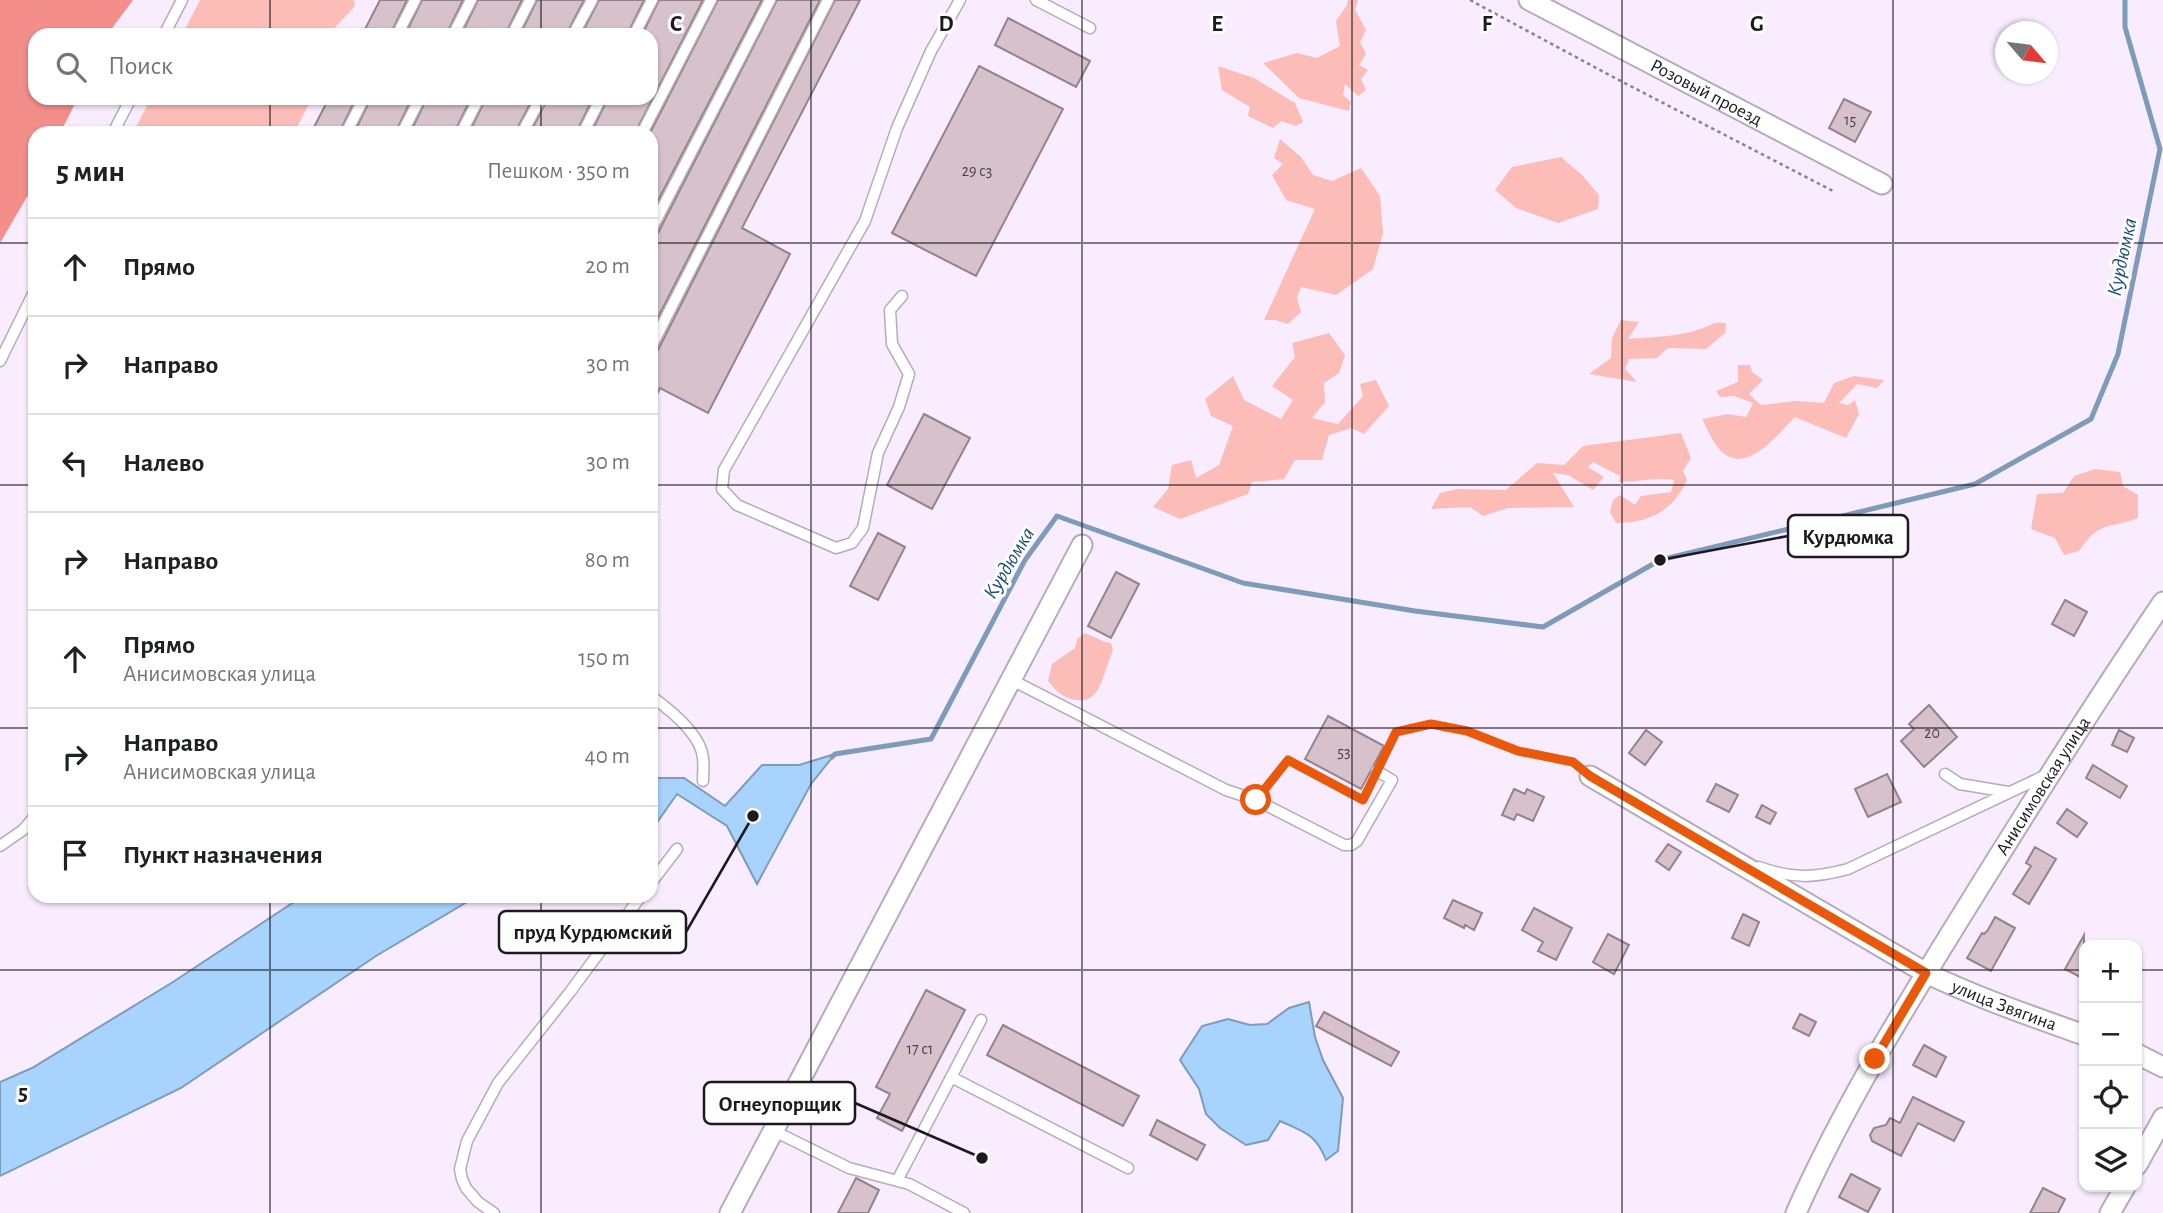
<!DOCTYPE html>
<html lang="ru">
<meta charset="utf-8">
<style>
:root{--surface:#fff;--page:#f2f2f2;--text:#202124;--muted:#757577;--line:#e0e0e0}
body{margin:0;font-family:"Alegreya Sans",sans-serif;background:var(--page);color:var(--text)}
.controls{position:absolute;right:21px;bottom:21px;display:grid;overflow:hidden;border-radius:14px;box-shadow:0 2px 5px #0004}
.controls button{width:63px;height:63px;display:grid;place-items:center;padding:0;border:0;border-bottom:2px solid var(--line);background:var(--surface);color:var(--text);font:35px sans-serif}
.compass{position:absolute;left:1995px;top:21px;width:63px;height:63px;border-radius:50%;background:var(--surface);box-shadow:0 2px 5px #0004;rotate:118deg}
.stop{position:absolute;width:21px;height:21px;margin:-16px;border:5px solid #ea580c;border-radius:50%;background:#fff}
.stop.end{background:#ea580c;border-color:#fff;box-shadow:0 2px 7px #0008}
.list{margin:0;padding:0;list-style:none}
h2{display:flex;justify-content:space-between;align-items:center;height:91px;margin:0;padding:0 28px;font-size:30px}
h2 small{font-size:23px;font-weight:400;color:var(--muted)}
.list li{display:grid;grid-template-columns:46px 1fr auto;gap:21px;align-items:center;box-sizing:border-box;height:98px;padding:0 28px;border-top:2px solid var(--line)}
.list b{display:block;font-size:26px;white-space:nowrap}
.list p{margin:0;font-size:23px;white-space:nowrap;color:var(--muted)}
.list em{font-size:23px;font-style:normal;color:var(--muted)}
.icon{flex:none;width:38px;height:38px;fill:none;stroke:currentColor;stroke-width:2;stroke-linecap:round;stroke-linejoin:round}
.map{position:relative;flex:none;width:2163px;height:1213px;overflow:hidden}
.search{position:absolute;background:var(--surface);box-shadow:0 2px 5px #0004;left:28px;top:28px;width:630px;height:77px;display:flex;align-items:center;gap:18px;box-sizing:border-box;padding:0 24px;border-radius:21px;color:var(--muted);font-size:26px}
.panel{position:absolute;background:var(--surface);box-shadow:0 2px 5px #0004;left:28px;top:126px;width:630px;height:777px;border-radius:21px}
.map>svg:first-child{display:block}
</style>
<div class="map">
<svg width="2163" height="1213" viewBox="0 0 2163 1213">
<rect width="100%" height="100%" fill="#f8ecfe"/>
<path fill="#fcbdb9" d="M200,0H354L355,6L328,35H182Z
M1348,0H1358L1355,10L1366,30L1360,42L1366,54L1359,65L1368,70L1361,79L1366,90L1358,96L1345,84L1343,95L1351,102L1349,111L1299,98L1263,63L1297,53L1317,58L1340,46L1336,21L1347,5Z
M1218,66L1254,78L1295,103L1303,122L1296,126L1281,121L1273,128L1248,116L1250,107L1222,90Z
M151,98H309L310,102L294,133H133Z
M1280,139L1301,157L1313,175L1332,181L1361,168L1380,196L1383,233L1373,269L1336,295L1301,287L1297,298L1301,312L1288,324L1275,320H1264L1315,209L1286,200L1272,175L1283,164L1274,158Z
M1561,157L1583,176L1599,195L1598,209L1558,223L1516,208L1495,190L1512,167Z
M1621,320L1639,322L1628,339C1651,337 1678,337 1700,329C1713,325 1711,322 1726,323L1725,333L1706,349L1668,348L1657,358L1629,359L1625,369L1637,382L1589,374L1611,358L1612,338Z
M1329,333L1345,355L1339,373L1324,383L1325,402L1312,418L1338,424L1363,396L1360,384L1376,380L1389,406L1364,434L1351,428L1329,435L1322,460H1295L1284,479L1252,482L1248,494L1180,519L1153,507L1168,489L1172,465L1191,460L1196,478L1219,465L1233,426L1211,416L1205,399L1233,376L1244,400L1281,419L1293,400L1272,386L1295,357L1292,343Z
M1738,365H1750L1752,372L1763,380L1749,394L1761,405L1797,401L1824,403L1834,383L1854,376L1884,380L1877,388L1857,384L1839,403L1848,405L1855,400L1859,414L1846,438L1795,417C1777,435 1745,478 1719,449C1712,441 1707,428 1702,419L1728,414L1746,417L1753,403L1734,396L1720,397L1716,391L1738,382Z
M1681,433L1691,458L1683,471L1687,480C1673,511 1649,523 1616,523L1610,512L1613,500L1620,495L1635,505L1641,496L1671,492L1674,480C1656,477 1637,482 1619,482L1620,476L1593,462L1588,467L1604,477L1593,490L1568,475L1553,473L1574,507L1508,508L1483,516L1470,507L1431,509L1440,493L1457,489L1506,490L1537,463L1564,465L1583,446Z
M2095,469L2120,472L2123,486L2138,495V518C2107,530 2101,519 2079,551L2064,555L2055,538L2031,529L2037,494L2063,493L2074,476Z
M1085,633L1105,642L1111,643L1113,651C1103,669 1103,704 1076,700C1063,698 1056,691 1048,681L1052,664L1075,648L1077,639Z"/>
<path fill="#f38e8a" d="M0,0H133L107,35H35V98H78L60,133H35V183L0,243Z"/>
<path fill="#a7d3fd" stroke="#7e9bba" stroke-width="2" d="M835,754L811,784L757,884L727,826L677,794L651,831V755L657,778H684L725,806L762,765H799Z
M303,896H477L376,956L181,1088L0,1176V1082L32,1068L173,982Z
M1309,1002L1315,1037L1323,1060L1343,1098L1338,1151L1326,1160C1316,1134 1304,1132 1280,1121L1268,1140L1246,1145L1220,1128L1206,1114L1199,1089L1180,1060L1202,1026L1228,1019L1250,1025L1267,1024L1289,1008Z"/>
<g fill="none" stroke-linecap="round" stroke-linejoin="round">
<path stroke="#7e9bba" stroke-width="5" d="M832,757L835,754L931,739L1025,560L1057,516L1243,583L1415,611L1543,627L1660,560L1975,484L2091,419L2118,354L2160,149L2125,27V0"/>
</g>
<path fill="#d7c2cc" stroke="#95828b" stroke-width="2" d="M380,0H407L390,35H362Z
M422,0H463L446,35H405Z
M478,0H522L505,35H461Z
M537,0H584L566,35H520Z
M599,0H644L627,35H581Z
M659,0H703L635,133H591L608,98H651V35H642Z
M718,0H762L651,214L650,133Z
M777,0H820L651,331V237L658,233Z
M835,0H860L742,228L790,254L708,413L660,388L651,407V354L658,350Z
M1008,18L1090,61L1076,87L995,45Z
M979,66L1063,109L976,276L892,233Z
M329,98H356L339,133H311Z
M371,98H412L395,133H354Z
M427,98H471L454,133H410Z
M486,98H533L515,133H469Z
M548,98H593L576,133H530Z
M1844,99L1871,112L1855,142L1829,128Z
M924,414L970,438L932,509L887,485Z
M878,533L905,547L878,600L850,586Z
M1116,572L1139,584L1111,638L1088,626Z
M2065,600L2087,612L2074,636L2052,624Z
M1929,705L1957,737L1924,767L1901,741L1914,729L1909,724Z
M1328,716L1384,746L1361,789L1305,759Z
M1646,730L1662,742L1645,765L1629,753Z
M2119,730L2134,738L2127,752L2112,745Z
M2093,765L2127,786L2120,798L2086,778Z
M1887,774L1901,802L1868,817L1855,789Z
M1716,784L1738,795L1729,812L1707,801Z
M1514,789L1525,794L1527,789L1544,797L1533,821L1517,814L1514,820L1502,815Z
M1762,805L1776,813L1770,824L1756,817Z
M2067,809L2087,823L2077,837L2057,823Z
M1668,844L1681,852L1669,870L1656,861Z
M2035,847L2056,859L2029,904L2013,894L2031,866L2026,863Z
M1453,900L1482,913L1474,930L1465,925L1464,928L1444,918Z
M1534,908L1572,928L1556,960L1538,951L1543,942L1522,930Z
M1743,914L1759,922L1749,946L1732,938Z
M1995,917L2015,928L1991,971L1967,958L1982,933L1984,934L1988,930Z
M1608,934L1629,945L1614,974L1593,962Z
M2084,935V979L2065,969Z
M926,990L965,1010L902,1131L877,1118L890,1094L876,1087Z
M1324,1012L1399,1052L1391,1066L1316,1026Z
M1800,1014L1816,1022L1809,1036L1793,1028Z
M1003,1025L1139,1096L1123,1126L987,1055Z
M1924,1045L1946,1057L1936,1077L1913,1065Z
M1913,1097L1964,1122L1954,1141L1918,1123L1901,1156L1872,1141L1870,1135L1874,1128L1886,1125L1890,1118L1900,1123Z
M1157,1120L1205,1145L1197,1160L1150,1135Z
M1851,1174L1880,1189L1868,1212L1839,1197Z
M856,1178L879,1190L868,1213H838Z
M2043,1188L2065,1199L2058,1213H2030Z"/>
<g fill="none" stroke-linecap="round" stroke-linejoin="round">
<g stroke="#b6abbb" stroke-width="13">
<path id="service" d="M1036,0L1090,28
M164,35L182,0
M397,35L415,0
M453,35L471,0
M512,35L530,0
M573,35L592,0
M634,35L652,0
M113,133L131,98
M346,133L364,98
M402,133L420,98
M461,133L479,98
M522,133L541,98
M583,133L601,98
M642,133L711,0
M651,230L770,0
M902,296L890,310L892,344L909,374L899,407L878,453L863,528L852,543L836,548L737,505L722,489L724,470L865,221L897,128L931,51L960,0
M651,347L828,0
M0,361L35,290
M1010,679L1226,790L1256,800L1344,845H1351L1357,841L1392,780L1377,771
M651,696C669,709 701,734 703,758C704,766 703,773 703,781
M1945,774L1960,784L2008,792
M0,846L23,830L35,816
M1759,867C1792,879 1815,878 1848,869L2046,775
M651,883L677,849
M951,1077L1128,1168
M774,1131L849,1168L909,1184L964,1213
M898,1179L981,1020
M494,1213L478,1202L466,1188L462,1179L460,1169L467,1141L498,1083L570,992L641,896"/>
</g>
<g stroke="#b6abbb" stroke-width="23">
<g id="minor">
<path id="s1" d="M1529,0L1882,184"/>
<path id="s2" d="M1590,776L1926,973C1978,998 2031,1016 2084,1035"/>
<path d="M2137,1054L2163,1067"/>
<path d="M2137,1165L2163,1118"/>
<path d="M730,1213L1082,545"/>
<path id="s3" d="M1796,1213C1842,1109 1902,1012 1962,915C2027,810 2093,705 2163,602"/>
<path d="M2110,1213L2125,1187"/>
</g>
</g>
<path stroke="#8a828e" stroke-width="2.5" stroke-dasharray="3.5 3.5" stroke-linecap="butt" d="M1470,0L1613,77L1833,191
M1382,759L1396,732L1431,724L1467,731L1519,751L1573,762L1578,766
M1265,789L1288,760L1363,800L1372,781"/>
<use href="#service" stroke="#fff" stroke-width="10"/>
<use href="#minor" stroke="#fff" stroke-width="19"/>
</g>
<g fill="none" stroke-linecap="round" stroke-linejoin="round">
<path stroke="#ea580c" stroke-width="9" d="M1256,800L1288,760L1363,800L1396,732L1431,724L1467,731L1518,751L1573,762L1590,776L1926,973L1875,1059"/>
</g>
<path fill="none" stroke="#1d191f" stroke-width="2" stroke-opacity="0.55" d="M270,0V35M541,0V35M811,0V1213M1082,0V1213M1352,0V1213M1622,0V1213M1893,0V1213M270,98V133M541,98V133M0,243H35M651,243H2163M0,485H35M651,485H2163M0,728H35M651,728H2163M270,896V1213M541,896V1213M0,970H2084M2137,970H2163"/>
<g text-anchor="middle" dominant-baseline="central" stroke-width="6" stroke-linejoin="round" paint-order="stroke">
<g font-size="16" fill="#4c434a">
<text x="1850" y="120">15</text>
<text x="977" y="171">29 с3</text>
<text x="1932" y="733">20</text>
<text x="1344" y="752">53</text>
<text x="920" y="1049">17 с1</text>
</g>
<g font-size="19" fill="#1d191f" stroke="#fefefe">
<text stroke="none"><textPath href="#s1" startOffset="200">Розовый проезд</textPath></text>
<text stroke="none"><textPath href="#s3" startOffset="494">Анисимовская улица</textPath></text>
<text stroke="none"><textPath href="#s2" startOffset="474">улица Звягина</textPath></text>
</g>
<g font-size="21" font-style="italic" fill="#154c78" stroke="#fefefe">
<text transform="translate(2122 257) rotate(-78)">Курдюмка</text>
<text transform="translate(1009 563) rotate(-59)">Курдюмка</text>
</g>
</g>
<g font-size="23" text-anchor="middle" font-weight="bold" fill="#1d191f" stroke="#fefefe" stroke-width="6" stroke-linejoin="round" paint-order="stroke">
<text x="676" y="31">C</text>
<text x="946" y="31">D</text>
<text x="1217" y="31">E</text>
<text x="1487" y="31">F</text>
<text x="1757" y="31">G</text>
<text x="23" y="1100">5</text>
</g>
<path fill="none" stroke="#1d191f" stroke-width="2.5" d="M1660 560L1788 536M753 816L686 932M982 1158L855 1103"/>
<g fill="#1d191f" stroke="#fefefe" stroke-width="2.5">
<circle cx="1660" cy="560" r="7"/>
<circle cx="753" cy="816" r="7"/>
<circle cx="982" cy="1158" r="7"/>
</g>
<g fill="#fefefe" stroke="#1d191f" stroke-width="2.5">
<rect x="1788" y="515" width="120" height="42" rx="7"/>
<rect x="499" y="911" width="187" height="42" rx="7"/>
<rect x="704" y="1082" width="151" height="42" rx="7"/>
</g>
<g font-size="21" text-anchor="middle" font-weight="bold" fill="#1d191f">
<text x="1848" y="544">Курдюмка</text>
<text x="593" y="939">пруд Курдюмский</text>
<text x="780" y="1111">Огнеупорщик</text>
</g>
</svg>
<div class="controls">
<button>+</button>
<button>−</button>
<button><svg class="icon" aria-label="locate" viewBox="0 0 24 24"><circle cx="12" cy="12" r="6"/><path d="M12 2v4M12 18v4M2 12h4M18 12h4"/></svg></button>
<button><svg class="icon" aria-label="layers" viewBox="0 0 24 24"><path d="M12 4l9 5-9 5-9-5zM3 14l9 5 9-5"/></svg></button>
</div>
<svg class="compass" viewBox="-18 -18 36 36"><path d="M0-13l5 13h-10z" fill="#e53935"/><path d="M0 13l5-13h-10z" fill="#757577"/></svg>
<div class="stop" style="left:1256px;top:800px"></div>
<div class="stop end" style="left:1875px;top:1059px"></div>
<div class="search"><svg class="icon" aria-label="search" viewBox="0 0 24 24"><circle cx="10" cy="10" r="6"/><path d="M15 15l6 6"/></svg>Поиск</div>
<section class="panel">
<h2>5 мин<small>Пешком · 350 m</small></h2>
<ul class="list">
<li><svg class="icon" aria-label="ahead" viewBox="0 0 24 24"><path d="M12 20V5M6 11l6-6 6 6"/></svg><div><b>Прямо</b></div><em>20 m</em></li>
<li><svg class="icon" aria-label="right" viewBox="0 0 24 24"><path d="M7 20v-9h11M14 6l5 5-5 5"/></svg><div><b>Направо</b></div><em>30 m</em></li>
<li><svg class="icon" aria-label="left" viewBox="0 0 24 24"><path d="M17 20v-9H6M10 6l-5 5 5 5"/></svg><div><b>Налево</b></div><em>30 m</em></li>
<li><svg class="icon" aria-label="right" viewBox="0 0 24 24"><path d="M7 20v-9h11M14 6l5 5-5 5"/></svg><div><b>Направо</b></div><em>80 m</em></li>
<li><svg class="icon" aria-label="ahead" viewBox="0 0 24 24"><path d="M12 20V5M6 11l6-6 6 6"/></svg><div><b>Прямо</b><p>Анисимовская улица</p></div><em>150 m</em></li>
<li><svg class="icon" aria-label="right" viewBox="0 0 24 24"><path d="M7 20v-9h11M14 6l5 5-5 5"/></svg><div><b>Направо</b><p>Анисимовская улица</p></div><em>40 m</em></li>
<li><svg class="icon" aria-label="arrive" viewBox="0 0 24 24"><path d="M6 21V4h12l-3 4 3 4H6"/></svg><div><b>Пункт назначения</b></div></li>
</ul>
</section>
</div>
